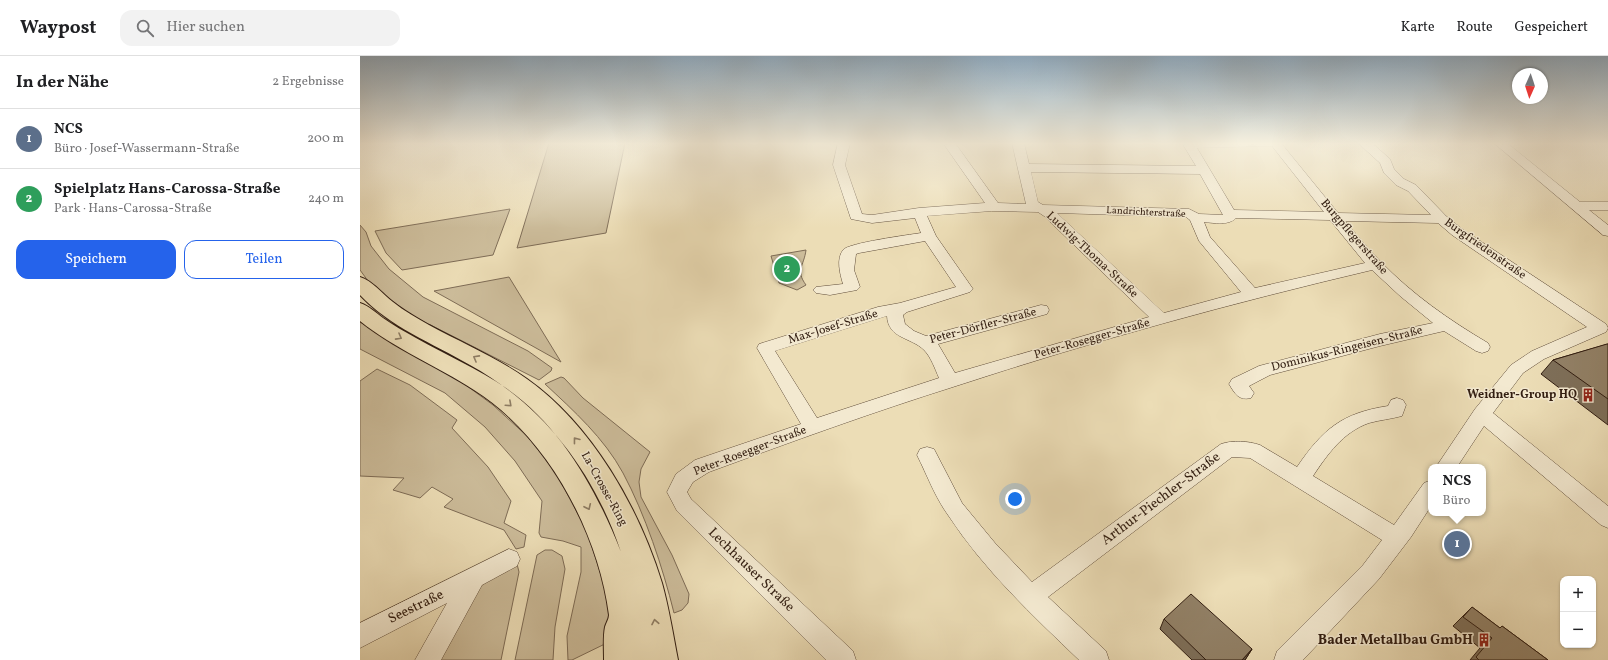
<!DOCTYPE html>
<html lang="de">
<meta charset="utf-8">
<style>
:root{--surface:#fff;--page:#f2f2f2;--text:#202124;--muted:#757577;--line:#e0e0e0;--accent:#2563eb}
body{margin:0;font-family:Vollkorn,serif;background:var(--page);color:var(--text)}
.controls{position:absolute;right:12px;bottom:12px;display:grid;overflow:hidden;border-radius:8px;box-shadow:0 1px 3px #0004}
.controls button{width:36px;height:36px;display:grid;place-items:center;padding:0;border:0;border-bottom:1px solid var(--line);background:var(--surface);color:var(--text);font:20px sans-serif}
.compass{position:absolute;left:1152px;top:12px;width:36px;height:36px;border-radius:50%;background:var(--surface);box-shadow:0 1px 3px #0004;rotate:183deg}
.you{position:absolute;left:655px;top:443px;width:14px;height:14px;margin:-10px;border:3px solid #fff;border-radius:50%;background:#1a73e8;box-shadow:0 0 0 6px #1a73e833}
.badge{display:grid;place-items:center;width:26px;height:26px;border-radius:50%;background:var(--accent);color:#fff;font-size:13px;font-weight:700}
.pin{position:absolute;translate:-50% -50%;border:2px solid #fff;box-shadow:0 1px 4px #0006}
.popup{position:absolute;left:1068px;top:408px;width:58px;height:52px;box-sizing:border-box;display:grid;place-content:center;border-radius:8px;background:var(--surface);filter:drop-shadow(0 1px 3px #0005);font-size:13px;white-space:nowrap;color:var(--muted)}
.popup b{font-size:15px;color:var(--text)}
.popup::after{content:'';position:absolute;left:50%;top:100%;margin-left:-8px;border:8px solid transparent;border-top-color:var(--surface)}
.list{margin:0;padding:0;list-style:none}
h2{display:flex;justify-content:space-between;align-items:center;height:52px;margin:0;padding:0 16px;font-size:17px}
h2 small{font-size:13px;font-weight:400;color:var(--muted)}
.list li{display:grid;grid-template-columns:26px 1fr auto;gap:12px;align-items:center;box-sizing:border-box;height:60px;padding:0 16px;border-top:1px solid var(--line)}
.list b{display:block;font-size:15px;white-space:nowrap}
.list p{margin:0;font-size:13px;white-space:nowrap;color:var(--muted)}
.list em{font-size:13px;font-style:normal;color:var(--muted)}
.actions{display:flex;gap:8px;padding:12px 16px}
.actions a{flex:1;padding:9px 0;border:1px solid var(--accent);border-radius:12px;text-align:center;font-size:14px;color:var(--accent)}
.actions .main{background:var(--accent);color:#fff}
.icon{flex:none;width:22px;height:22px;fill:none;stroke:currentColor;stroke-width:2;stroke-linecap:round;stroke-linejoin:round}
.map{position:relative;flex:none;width:1248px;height:604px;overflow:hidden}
header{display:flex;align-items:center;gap:24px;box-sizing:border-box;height:56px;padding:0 20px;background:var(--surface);border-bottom:1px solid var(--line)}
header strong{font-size:19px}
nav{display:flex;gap:22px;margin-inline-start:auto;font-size:14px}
.search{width:280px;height:36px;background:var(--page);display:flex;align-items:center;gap:10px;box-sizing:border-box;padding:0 14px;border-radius:12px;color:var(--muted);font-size:15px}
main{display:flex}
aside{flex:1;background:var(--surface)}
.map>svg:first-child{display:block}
</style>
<header>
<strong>Waypost</strong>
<div class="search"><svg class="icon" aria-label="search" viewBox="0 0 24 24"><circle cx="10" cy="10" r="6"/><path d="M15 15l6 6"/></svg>Hier suchen</div>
<nav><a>Karte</a><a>Route</a><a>Gespeichert</a></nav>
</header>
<main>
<aside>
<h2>In der Nähe<small>2 Ergebnisse</small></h2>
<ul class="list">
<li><span class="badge" style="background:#5c6f8a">1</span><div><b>NCS</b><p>Büro · Josef-Wassermann-Straße</p></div><em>200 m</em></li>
<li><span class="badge" style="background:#2e9e5b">2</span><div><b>Spielplatz Hans-Carossa-Straße</b><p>Park · Hans-Carossa-Straße</p></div><em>240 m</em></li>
</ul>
<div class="actions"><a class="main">Speichern</a><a>Teilen</a></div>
</aside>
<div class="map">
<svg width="1248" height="604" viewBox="0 0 1248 604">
<rect width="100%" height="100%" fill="#ecddb6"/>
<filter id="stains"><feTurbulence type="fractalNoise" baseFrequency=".005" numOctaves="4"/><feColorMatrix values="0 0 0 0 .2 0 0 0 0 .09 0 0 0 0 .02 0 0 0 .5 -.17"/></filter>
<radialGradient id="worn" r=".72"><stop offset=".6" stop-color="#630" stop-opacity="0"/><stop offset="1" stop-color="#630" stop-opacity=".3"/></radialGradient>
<path fill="#ccbc9a" stroke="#7e6c56" d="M189,87H265L246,177L157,192Z
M150,153L133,199L42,214L26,197L15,175Z
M0,169L6,176L11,190L29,213L63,241L168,295L192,312L191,315L179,324L51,259L11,229L0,214Z
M446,194C444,210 435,214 446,229L437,234L419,227L411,200Z
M149,221L201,306L74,235Z
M0,266L99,324L133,349L168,381L196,417L226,473L248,540L251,585L212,604H208L207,580L221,516V491L203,485L181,481L179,477L182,445L155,405L125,371L85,337L0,293Z
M17,313L50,329L97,364L92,372L128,411L151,445L144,467L166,479L164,491L156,493L144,474L84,451L93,443L72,431L60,442L33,434L44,422L0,420V325Z
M201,321L204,322L223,342L290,396L281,413L279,426L281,441L312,499L329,538L328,547L322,554L314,557C303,512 285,458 263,417C244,382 214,355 185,328Z
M185,494H192L202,500L205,513L195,571L193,604H155L177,499Z
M157,508L159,516L141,604H76L118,531Z"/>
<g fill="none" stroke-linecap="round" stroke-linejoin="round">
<g stroke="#604d3a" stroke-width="1">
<path id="minor" d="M478,87H490L485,109L502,158L512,159L559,152L625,147L583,87H595L638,147L666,148L652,87H664L669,108L836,110L822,87H921L978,157L1071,159L1048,135L1036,129L1024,117L1020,107L998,87H1012L1030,103L1034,113L1044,123L1056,129L1086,160L1102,173L1246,268L1248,272L1246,276L1184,303L1163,317L1133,357L1248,450V472L1241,469L1124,370L1097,411H1076L1115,353L1151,309L1172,295L1227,271L1092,179L1078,167L985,165C996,178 1008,193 1021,206C1052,238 1089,264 1128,287L1130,291L1128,295L1122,297L1116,295L1084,275L1020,290L910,319L889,330L894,337L891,342C879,345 875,338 869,328L872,323L899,310L1020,278L1073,267L1040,240L1012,214C872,247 733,285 596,330C513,356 431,386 349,416L333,426L327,436L331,443L493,595L496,604H466L317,455L307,436L316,418L335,404L441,368L397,292L399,288L518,251L540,247L596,231L565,185L499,197L496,198L494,214L500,231L497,234L470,239L456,237L453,234L456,231L483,228C480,218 476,203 483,194C488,187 548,179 561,177L555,162L512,167L491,163L473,109ZM912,90L964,156L874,154L837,92ZM671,116L840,118L863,159L839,158L829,153L683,149L678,146ZM632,155L678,156L684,160L789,261L595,317L578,288L687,258L689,254L687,250L681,249L566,280L554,275L545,268L543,259L547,256L610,236L613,233L576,180L567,160ZM697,157L826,161L830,164L839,185L881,236L804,257ZM876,162L970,164L1005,207L895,232L850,181L844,166C854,167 869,170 876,162ZM527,260C528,283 551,281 564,294C571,301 575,313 579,322L457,362L415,295Z
M1134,87H1147L1220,146H1248V154H1229L1248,169V180L1243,179Z
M1037,342L1043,344L1046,349L1042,360C1031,363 1020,364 1009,367C983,376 967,399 953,420L1034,469L1064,427L1071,424V450L1051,481L1019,523L943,604H914L917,595L1003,509L1022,484L890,402L872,401L688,541L746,595L749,604H719C672,559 624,514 588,459C575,441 567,419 557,399L560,393L567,391L574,393L602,447L635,487L672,526L861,388C873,384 888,385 900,389L937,411C963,373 982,357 1028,350L1031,344Z
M149,493L157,496L160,503L157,510L122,529L81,604H55L87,547L0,592V567Z"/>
</g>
<g stroke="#311d11" stroke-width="2">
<path id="major" d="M0,221C12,224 23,239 33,246C44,255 57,262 69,269C102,287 136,301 167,323C232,369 279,452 302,527C309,552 313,578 318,604H244C244,593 243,581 245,571C246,567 249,563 249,559C238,475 187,380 114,334C77,310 35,293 0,265V247C9,250 15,256 23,262C33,269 45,276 56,282C86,299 118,313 146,332C201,370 237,435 261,496C234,416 184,350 110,309C72,287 30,271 0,239Z"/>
</g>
<use href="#minor" fill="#f3e9d0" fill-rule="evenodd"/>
<use href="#major" fill="#ecddb6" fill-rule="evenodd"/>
</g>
<path fill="#7e6f59" stroke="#311d11" d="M1248,288V369L1181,318L1193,304Z
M1112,551L1140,572L1142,570L1188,604H1110L1120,592L1093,570Z
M804,563L892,593L885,604H832L800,573Z"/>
<path fill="#665a48" stroke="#311d11" d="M892,593L885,604H882Z"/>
<path fill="#928167" stroke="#311d11" d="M1247,288H1248V343L1193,304Z
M831,538L892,593L882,604H846L804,563Z
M1112,551L1140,572L1142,570L1188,604H1119L1116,601L1132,582L1103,561Z"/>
<defs><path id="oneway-chevron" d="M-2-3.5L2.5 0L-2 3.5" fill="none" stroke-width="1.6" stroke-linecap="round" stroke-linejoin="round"/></defs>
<g stroke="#8e7d64">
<use href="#oneway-chevron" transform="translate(39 281) rotate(29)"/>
<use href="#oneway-chevron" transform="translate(116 302) rotate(-151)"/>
<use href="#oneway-chevron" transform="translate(149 348) rotate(42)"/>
<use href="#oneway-chevron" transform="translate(216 384) rotate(-128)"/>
<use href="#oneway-chevron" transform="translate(228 451) rotate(65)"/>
<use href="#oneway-chevron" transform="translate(295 566) rotate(-101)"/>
</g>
<linearGradient id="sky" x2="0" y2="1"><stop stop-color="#90aabe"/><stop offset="0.51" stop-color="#f6f0de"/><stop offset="1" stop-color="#f6f0de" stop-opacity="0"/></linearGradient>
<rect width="1248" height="172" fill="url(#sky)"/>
<defs>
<g id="building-bare" transform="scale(1.08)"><path d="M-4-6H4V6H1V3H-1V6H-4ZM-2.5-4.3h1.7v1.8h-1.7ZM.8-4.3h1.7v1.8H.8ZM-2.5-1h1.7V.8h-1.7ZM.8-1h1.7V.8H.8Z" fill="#8f2418" stroke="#f3e9d0" stroke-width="2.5" paint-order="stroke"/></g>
</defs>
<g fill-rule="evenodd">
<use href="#building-bare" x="1228" y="339"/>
<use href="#building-bare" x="1124" y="584"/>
</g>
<g text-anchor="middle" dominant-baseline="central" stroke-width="3" stroke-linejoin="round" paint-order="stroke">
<g font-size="10" fill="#311d11" stroke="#f3e9d0">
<text transform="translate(786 156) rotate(3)">Landrichterstraße</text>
</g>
<g font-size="12" fill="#311d11" stroke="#f3e9d0">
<text transform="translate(994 181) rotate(49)">Burgpflegerstraße</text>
<text transform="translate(1125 193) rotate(35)">Burgfriedenstraße</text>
<text transform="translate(732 199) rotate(43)">Ludwig-Thoma-Straße</text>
<text transform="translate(623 270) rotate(-15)">Peter-Dörfler-Straße</text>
<text transform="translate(473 271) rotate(-17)">Max-Josef-Straße</text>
<text transform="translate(732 283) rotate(-16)">Peter-Rosegger-Straße</text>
<text transform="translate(987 293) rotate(-14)">Dominikus-Ringeisen-Straße</text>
<text transform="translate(390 395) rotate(-21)">Peter-Rosegger-Straße</text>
<text transform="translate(244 433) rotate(61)">La-Crosse-Ring</text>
</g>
<g font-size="12" font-weight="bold" fill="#311d11" stroke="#f3e9d0" text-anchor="end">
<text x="1217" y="339">Weidner-Group HQ</text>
</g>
<g font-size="14" fill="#311d11" stroke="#f3e9d0">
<text transform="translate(801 443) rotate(-37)">Arthur-Piechler-Straße</text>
<text transform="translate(391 514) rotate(44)">Lechhauser Straße</text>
<text transform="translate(56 551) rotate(-26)">Seestraße</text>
</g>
<g font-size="14" font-weight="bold" fill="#311d11" stroke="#f3e9d0" text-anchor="end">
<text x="1113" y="584">Bader Metallbau GmbH</text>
</g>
</g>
<rect width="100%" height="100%" filter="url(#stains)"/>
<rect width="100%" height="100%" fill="url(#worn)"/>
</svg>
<div class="controls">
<button>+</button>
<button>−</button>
</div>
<svg class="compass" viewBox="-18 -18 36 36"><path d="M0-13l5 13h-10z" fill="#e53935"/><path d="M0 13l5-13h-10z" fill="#757577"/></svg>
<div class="you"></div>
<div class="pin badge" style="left:1097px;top:488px;background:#5c6f8a">1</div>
<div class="popup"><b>NCS</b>Büro</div>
<div class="pin badge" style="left:427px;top:213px;background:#2e9e5b">2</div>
</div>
</main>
